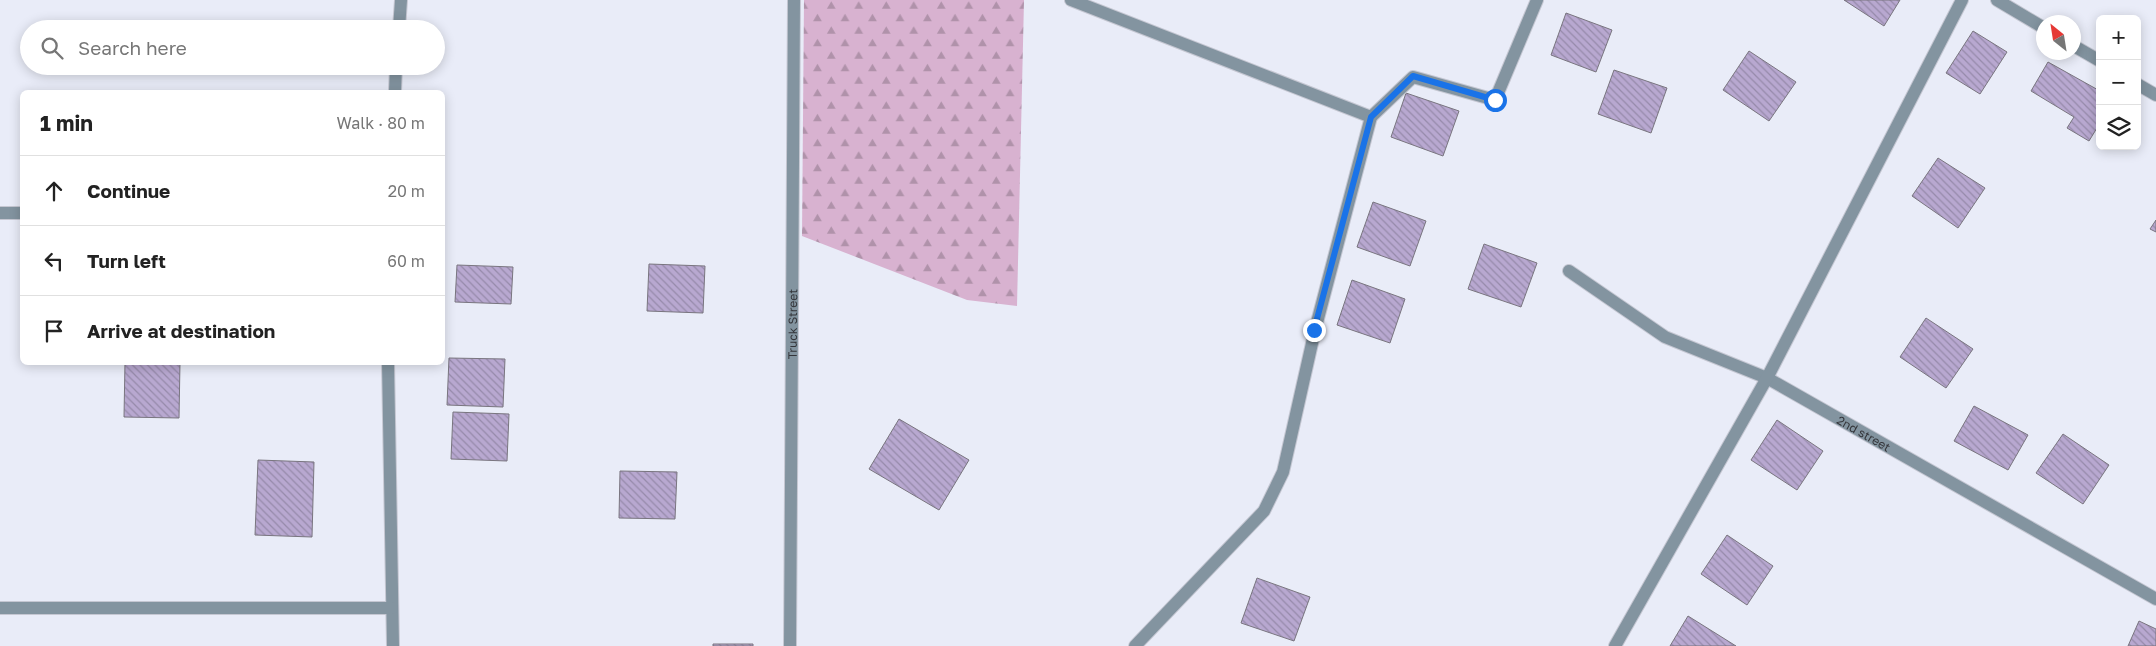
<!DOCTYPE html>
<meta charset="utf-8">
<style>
:root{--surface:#fff;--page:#f6f6f6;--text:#222;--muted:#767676;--line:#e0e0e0}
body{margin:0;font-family:"Golos Text",sans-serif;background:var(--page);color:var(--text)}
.controls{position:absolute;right:15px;top:15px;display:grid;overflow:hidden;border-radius:8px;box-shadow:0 2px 12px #0003}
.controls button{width:45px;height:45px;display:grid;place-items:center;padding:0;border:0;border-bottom:1px solid var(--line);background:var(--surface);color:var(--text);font:25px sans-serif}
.compass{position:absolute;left:2036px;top:15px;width:45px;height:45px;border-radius:50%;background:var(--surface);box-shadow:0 2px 12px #0003;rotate:330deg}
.stop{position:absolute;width:15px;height:15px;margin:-11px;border:4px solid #1a73e8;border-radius:50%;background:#fff}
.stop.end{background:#1a73e8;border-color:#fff;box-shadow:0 1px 5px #0008}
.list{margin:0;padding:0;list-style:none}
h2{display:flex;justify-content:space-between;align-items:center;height:65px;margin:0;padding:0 20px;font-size:21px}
h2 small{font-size:16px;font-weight:400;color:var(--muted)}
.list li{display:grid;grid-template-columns:32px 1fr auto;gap:15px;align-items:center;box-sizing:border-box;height:70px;padding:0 20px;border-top:1px solid var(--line)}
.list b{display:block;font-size:19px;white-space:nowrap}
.list em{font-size:16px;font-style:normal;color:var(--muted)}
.icon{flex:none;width:28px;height:28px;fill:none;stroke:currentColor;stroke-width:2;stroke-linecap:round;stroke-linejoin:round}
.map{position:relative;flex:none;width:2156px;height:646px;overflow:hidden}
.search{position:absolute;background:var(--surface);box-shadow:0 2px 12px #0003;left:20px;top:20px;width:425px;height:55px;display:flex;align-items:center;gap:12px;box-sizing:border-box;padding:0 18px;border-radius:28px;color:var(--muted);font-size:19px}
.panel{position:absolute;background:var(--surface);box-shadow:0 2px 12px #0003;left:20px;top:90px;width:425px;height:275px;border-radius:8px}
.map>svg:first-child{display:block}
</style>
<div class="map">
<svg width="2156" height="646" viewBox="0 0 2156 646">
<defs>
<pattern id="forest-firs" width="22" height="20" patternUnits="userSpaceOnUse" patternTransform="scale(1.25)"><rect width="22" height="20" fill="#d8b2d0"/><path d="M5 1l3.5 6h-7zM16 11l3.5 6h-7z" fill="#b092aa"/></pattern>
<pattern id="building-back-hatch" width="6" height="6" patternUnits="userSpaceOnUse" patternTransform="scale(1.25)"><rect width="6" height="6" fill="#b8a8d0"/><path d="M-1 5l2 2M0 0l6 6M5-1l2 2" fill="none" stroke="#968aaa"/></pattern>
</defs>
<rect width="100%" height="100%" fill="#e9ecf8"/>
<path fill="url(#forest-firs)" d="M804,0H1024L1017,306L967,300L802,236Z"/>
<path fill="url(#building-back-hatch)" stroke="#79757f" d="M1844,0H1900L1884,26Z
M1566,13L1612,30L1596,72L1551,55Z
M1973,31L2007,52L1980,94L1946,73Z
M1749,51L1796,82L1769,121L1723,90Z
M2048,62L2100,91V123L2089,141L2067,128L2074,117L2031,91Z
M1614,70L1667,88L1651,133L1598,114Z
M1406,93L1459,111L1443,156L1391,137Z
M1938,158L1985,188L1958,228L1912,196Z
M1373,202L1426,221L1410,266L1357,247Z
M2156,220V232L2150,229Z
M1484,244L1537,263L1521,307L1468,289Z
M649,264L705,266L703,313L647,311Z
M457,265L513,267L511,304L455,302Z
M1352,280L1405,299L1390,343L1337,325Z
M1926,318L1973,349L1946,388L1900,357Z
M449,358L505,359L503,407L447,405Z
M125,362H180L179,418L124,417Z
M1974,406L2028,435L2008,470L1954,441Z
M453,412L509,414L507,461L451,459Z
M899,419L969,460L939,510L869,469Z
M1777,420L1823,451L1797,490L1751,460Z
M2063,434L2109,465L2083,504L2036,473Z
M258,460L314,462L312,537L255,535Z
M620,471L677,472L675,519L619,518Z
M1727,535L1773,566L1747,605L1701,574Z
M1257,578L1310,597L1294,641L1241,623Z
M1688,616L1736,646H1670Z
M2139,621L2156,629V646H2128Z
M713,644H753V646H713Z"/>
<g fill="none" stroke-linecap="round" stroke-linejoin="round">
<g stroke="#c5c7d2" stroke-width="14">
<g id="minor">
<path d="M1071,0L1371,117L1413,77L1495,100L1537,0"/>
<path d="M1997,0L2044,28"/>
<path d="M399,29L401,0"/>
<path d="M2074,46L2100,61"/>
<path d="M2137,84L2156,95"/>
<path d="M395,92L396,66"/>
<path d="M0,213H22"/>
<path id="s1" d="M1569,271L1665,337L1767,378L2156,599"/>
<path d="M388,362L393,646"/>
<path d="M0,608H392"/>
<path id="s2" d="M790,646L794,0"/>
<path d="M1135,646L1264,511L1283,472L1315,330L1371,117"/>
<path d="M1615,646L1767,378L1962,0"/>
</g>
</g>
<use href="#minor" stroke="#8394a0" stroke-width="12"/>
</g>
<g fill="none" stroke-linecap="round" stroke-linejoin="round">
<path stroke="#1a73e8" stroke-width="6" d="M1314,330L1371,117L1413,76L1495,100"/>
</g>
<g text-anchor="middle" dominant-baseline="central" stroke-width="4.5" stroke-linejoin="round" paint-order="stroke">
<g font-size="12" fill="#34353a" stroke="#f8faff">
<text stroke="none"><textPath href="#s2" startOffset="322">Truck Street</textPath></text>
<text stroke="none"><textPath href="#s1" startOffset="338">2nd street</textPath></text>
</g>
</g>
</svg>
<div class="controls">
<button>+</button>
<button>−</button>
<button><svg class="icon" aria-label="layers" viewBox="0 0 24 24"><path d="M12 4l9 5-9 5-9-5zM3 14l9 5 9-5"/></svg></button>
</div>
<svg class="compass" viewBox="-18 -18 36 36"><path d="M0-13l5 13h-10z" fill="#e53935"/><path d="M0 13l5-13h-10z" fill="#767676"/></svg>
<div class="stop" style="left:1495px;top:100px"></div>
<div class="stop end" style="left:1314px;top:330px"></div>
<div class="search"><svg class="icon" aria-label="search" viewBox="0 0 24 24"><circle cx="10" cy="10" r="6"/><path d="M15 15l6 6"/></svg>Search here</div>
<section class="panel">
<h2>1 min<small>Walk · 80 m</small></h2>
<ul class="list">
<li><svg class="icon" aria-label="ahead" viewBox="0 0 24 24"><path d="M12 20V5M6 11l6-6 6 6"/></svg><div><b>Continue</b></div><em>20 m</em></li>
<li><svg class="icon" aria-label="left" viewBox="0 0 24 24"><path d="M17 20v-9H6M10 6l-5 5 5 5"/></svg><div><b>Turn left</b></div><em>60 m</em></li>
<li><svg class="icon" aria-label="arrive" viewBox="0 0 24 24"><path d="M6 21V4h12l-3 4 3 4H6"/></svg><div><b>Arrive at destination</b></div></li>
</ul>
</section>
</div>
